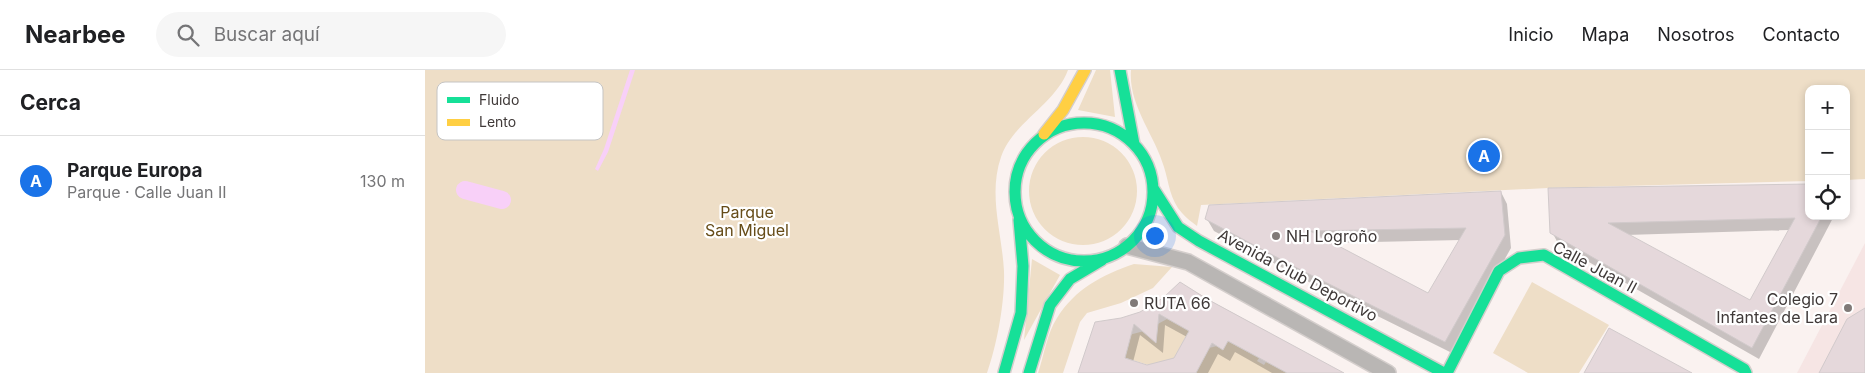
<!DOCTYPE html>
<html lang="es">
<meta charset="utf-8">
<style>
:root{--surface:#fff;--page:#f6f6f6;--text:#202124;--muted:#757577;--line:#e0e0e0;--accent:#1a73e8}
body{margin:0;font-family:Inter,sans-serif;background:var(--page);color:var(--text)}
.controls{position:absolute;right:15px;top:15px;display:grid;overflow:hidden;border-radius:10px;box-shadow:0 2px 8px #0003}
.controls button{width:45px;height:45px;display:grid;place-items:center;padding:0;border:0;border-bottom:1px solid var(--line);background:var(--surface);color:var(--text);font:25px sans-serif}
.you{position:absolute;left:729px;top:165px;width:18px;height:18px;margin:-12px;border:4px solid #fff;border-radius:50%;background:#1a73e8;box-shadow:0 0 0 8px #1a73e833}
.badge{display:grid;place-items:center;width:32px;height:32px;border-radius:50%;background:var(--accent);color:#fff;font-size:16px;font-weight:700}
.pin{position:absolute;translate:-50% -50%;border:2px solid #fff;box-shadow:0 1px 5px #0006}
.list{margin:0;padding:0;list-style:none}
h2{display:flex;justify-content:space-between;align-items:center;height:65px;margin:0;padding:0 20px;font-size:21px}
h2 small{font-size:16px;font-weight:400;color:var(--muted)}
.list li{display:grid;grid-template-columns:32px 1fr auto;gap:15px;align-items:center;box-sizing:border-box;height:90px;padding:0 20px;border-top:1px solid var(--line)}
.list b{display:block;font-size:19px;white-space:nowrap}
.list p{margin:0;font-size:16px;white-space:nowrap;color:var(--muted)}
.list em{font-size:16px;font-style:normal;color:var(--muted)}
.icon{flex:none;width:28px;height:28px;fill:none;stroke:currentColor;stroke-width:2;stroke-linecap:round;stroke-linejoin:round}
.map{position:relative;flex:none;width:1440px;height:303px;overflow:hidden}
header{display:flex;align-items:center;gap:30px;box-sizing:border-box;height:70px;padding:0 25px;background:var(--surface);border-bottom:1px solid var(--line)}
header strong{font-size:24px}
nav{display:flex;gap:28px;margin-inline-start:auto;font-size:18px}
.search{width:350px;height:45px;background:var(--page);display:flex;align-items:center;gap:12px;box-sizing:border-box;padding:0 18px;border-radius:28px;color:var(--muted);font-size:19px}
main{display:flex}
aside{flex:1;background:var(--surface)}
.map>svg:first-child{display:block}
</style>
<header>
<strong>Nearbee</strong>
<div class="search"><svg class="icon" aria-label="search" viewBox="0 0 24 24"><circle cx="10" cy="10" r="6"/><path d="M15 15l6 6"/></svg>Buscar aquí</div>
<nav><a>Inicio</a><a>Mapa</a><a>Nosotros</a><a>Contacto</a></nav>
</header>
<main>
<aside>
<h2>Cerca<small></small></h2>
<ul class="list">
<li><span class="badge">A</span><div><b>Parque Europa</b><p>Parque · Calle Juan II</p></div><em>130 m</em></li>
</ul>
</aside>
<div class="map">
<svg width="1440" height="303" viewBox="0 0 1440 303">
<rect width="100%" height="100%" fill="#faf2f0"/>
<path fill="#f6e5e4" d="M1440,173V303H1372Z"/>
<path fill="#eedec7" d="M0,0H643C630,35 588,52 576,87C563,125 577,163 579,201C580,232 572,274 562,303H0Z
M671,0H685L690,47L653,40Z
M706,0H1440V109L1421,110V19H1384V111L1123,118L776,135L772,156C767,152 761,148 757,143C745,130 744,113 739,97C730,65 703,35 706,0Z
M604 121a54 54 0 1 1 108 0a54 54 0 1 1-108 0Z
M607,189L635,205L599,270Z
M709,194L747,197L728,218L696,233L662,243L655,252L638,303H613C619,286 622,263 632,248C650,219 677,205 709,194Z
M1107,212L1184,255L1154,303H1103L1068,283Z
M767,220L782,228L747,292L733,298L663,276L719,261L731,264V255L742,249L750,253Z
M800,270L834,288L832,291L839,295L841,292L862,303H771L784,278L792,276L798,279Z"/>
<path fill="#f8d0f8" d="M205,0H210L183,82L173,101L170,99L179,79Z"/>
<path fill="#0003" fill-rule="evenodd" d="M1384,115V146H1409L1334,289L1134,175L1127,162ZM1365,160L1326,231L1201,165Z
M1076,122L1082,134L1086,178L1027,283L882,211L789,161L782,149ZM1036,170L1004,225L904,173Z
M755,214L917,303H847L810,282L805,291L793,284L783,303H655L696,249L715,243L739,229ZM740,255L762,267L750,290L732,300L708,292L715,265L738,283Z"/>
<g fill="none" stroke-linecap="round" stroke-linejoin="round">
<path stroke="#f8d0f8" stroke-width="18" d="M40,120L77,130"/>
</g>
<path fill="#e5d8db" stroke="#d1cacb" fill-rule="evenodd" d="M1384,114V146H1397L1327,278L1125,163L1123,118ZM1370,148L1325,230L1183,153Z
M1076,121L1080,165L1020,272L874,199L780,149L784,135ZM1041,158L1003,223L885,161Z
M755,212L782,229L919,303H862L803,271L798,280L787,273L771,303H653L670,252L696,248L715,242L738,228ZM734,244L764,261L749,288L722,295L700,288L709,254L731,273Z
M1440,238V303H1394L1422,249Z
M1184,258L1267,303H1159Z"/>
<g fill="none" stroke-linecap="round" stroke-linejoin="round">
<g stroke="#d4cecc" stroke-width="18">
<path id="street" d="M702,176L763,192L963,303"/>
</g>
<g stroke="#d4cecc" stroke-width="14">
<path id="fast" d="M695,0L709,74
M590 122a69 69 0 1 1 138 0a69 69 0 1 1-138 0Z
M728,118L753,157L774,171L1019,303
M579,303L596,243L598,196L594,150
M604,303L625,235L645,209L677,190
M1022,303L1074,201L1094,188L1119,185L1319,299L1321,303"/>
</g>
<g stroke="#d4cecc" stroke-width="14">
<path id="slow" d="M619,64L638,40L660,0"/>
</g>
<use href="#street" stroke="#b9b6b4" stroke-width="15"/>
<use href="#fast" stroke="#16e098" stroke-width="11"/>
<use href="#slow" stroke="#ffcf43" stroke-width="11"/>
</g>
<g fill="#807a78" stroke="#fff" stroke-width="2">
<circle cx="851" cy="166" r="5"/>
<circle cx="709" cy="233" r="5"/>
<circle cx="1423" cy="238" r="5"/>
</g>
<g text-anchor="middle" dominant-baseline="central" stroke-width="4.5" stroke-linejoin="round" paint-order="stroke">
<g font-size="16" fill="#664c18" stroke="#fff">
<text x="322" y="142">Parque<tspan x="322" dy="18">San Miguel</tspan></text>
</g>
<g font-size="16" fill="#3f3938" stroke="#fff" text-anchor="start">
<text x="861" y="166">NH Logroño</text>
<text x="1413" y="229" text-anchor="end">Colegio 7<tspan x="1413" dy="18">Infantes de Lara</tspan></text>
<text x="719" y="233">RUTA 66</text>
</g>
<g font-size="16" fill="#3f3938" stroke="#fff">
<text transform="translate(1170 197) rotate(28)">Calle Juan II</text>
<text transform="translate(873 205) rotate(28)">Avenida Club Deportivo</text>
</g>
</g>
<rect x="12" y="12" width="166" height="58" rx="8" fill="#fff" stroke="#c5c4c3" stroke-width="1"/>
<rect x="22" y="27" width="23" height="6" fill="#16e098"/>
<rect x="22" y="49" width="23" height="7" fill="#ffcf43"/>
<g font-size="14" fill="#3f3938">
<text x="54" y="35">Fluido</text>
<text x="54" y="57">Lento</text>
</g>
</svg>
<div class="controls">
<button>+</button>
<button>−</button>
<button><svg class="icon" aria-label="locate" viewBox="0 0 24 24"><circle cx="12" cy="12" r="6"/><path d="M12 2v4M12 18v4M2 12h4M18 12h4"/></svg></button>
</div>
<div class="you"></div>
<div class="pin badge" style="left:1059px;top:86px">A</div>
</div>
</main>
